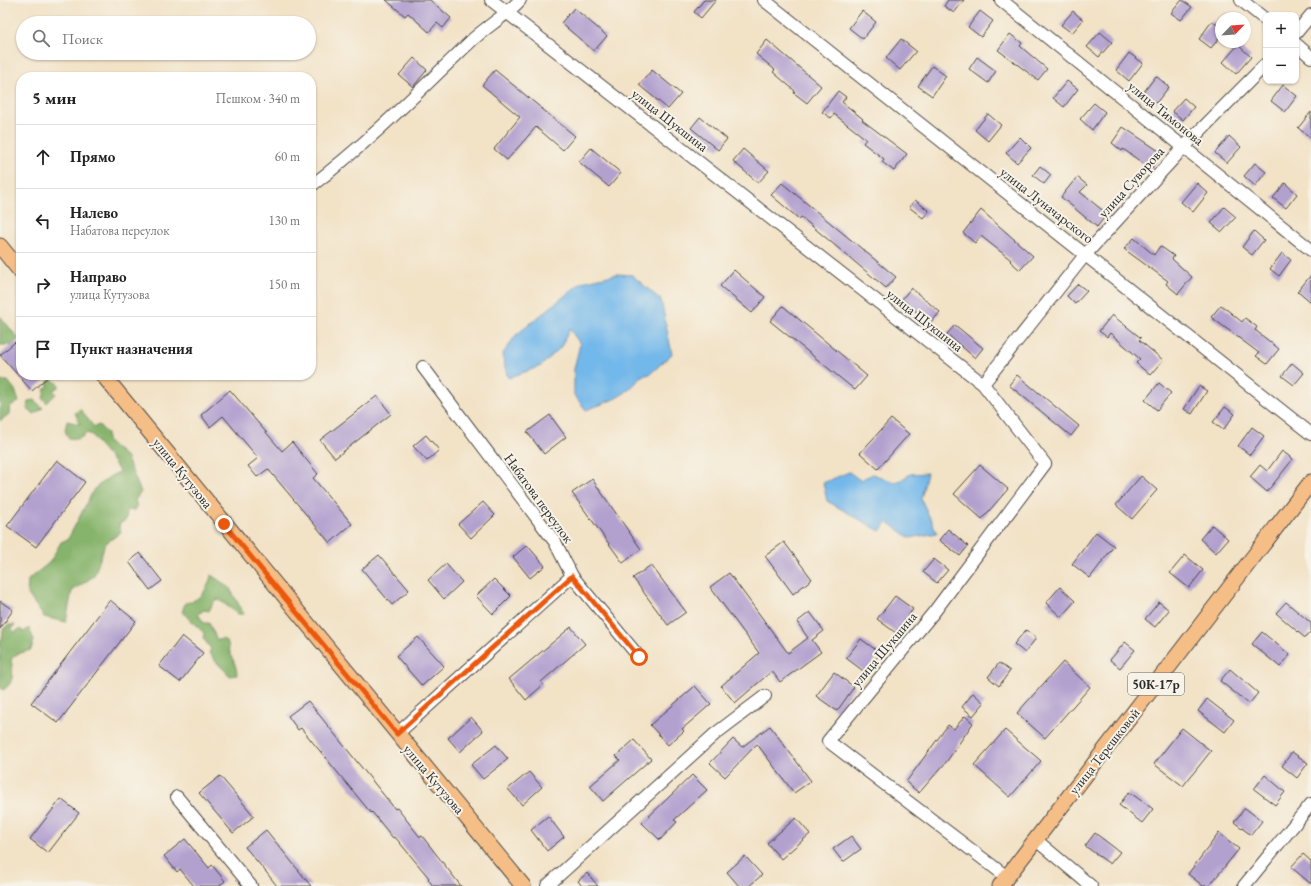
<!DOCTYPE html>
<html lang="ru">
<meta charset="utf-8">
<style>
:root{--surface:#fff;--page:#f2f2f2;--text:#222;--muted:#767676;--line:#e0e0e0}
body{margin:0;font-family:"EB Garamond",serif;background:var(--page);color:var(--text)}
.controls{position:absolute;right:12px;top:12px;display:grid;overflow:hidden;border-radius:8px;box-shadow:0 1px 3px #0004}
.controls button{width:36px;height:36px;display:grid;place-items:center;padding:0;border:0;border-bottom:1px solid var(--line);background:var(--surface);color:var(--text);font:20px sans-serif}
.compass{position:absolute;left:1215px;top:12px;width:36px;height:36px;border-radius:50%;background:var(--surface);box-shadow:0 1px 3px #0004;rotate:65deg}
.stop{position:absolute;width:12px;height:12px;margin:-9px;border:3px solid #ea580c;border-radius:50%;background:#fff}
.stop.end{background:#ea580c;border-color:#fff;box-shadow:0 1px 4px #0008}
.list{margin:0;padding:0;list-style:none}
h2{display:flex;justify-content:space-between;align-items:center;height:52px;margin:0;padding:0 16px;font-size:17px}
h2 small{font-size:13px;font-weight:400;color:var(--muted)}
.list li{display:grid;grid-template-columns:26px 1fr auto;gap:12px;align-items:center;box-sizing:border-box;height:64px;padding:0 16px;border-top:1px solid var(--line)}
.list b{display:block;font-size:15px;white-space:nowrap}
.list p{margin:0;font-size:13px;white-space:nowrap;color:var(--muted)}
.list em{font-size:13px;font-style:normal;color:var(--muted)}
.icon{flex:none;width:22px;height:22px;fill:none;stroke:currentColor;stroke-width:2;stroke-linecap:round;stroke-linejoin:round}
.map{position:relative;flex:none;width:1311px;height:886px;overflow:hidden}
.search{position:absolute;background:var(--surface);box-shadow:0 1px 3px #0004;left:16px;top:16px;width:300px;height:44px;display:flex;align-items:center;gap:10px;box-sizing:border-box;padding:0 14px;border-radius:22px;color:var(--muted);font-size:15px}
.panel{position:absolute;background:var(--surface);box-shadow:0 1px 3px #0004;left:16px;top:72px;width:300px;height:308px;border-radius:16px}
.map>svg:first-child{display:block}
</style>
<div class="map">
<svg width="1311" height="886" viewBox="0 0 1311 886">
<rect width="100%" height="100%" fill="#f7f3e8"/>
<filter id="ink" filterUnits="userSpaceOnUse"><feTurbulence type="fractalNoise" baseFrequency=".025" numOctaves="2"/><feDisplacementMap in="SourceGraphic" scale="8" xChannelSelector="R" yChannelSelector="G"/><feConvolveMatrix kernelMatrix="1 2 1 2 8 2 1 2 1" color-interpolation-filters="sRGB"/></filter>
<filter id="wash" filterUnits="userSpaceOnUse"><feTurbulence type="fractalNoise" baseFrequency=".012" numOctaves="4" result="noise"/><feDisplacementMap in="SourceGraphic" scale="16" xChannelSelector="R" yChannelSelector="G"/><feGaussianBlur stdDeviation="0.9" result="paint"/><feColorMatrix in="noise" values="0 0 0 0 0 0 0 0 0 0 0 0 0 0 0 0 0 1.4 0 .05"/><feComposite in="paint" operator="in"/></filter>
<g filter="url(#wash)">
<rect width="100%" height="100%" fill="#f2e2c6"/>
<path fill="#87b46c" stroke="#59704c" d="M0,316L18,338L14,345H0Z
M52,380L59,384V387L53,390L56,394L47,403L43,399L45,388L48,387V381Z
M0,381H8L15,390L19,402L10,406L9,414L0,421Z
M34,400L43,408L34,414L27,409L28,401Z
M80,409L94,427L99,425L107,434V441L126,457L141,492L135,500L137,507L134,510H127L126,520L119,524L121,532L105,544L94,576L72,591L66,622L44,617L27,593L28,580L50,562L61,542L68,539L94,489L109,477L119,472C113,458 100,448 92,435L87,433L79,439L68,438L65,430L67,421L80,424L75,413Z
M211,575L229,587L244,614H238L218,599L214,601L209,611L204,610L198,614L204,623H209L217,640L223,639L228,643C229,655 237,663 237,675L230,676C223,668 215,662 209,653L211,649L203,638L204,633L182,612L185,603C199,602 209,588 211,575Z
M8,625H15L11,629L15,632L20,629L24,632L29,628L34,640L31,650L17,654L11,659C13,671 15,683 3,690L0,687V640H2L3,629Z"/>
<path fill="#73b8ea" stroke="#4f728a" d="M617,274L632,275L661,300L672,354L650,374L641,376C628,396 608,402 586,410L574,395V369L580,344L570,329L560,348L541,366L508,378L502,355L516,335L582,282Z
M849,472L860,480L873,474L894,482L901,480L910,474L927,473L921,499L937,533L910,538L888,522L880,531L827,501L823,483Z"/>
<g id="blocks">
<path fill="#b2a0cf" d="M386,0H430L451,18L443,28L437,23L429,32L408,13L405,16Z
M704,0H716L701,18L694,12Z
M948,0H964L954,13L944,6Z
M1182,0L1192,7L1181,20L1171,13Z
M574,8L607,36L594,51L561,23Z
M862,11L876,22L863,39L849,28Z
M980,11L993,21L981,37L968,27Z
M1073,11L1083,20L1072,33L1061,25Z
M1212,21L1221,28V36L1211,48L1199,39Z
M1100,32L1112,42L1099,57L1087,47Z
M1010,34L1022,43L1020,46L1047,69L1038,80L998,50Z
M901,39L916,51L900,70L886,58Z
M767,40L821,86L807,103L794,93L795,91L773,72L775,70L756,54Z
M1238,45L1251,57L1236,74L1223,62Z
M1129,53L1143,63L1129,81L1116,70Z
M977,57L996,71L988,83L969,69Z
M414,58L427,70L413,87L399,75Z
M932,66L946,76L932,96L918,86Z
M495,70L575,136L563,150L536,127L507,160L494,149L520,117L482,85Z
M652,70L681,94L668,109L639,85Z
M1156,76L1169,87L1156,103L1143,93Z
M1067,81L1078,89L1064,107L1053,98Z
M1283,85L1297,96L1285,112L1271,101Z
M838,91L846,97L842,102L863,119L862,120L907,154L894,171L882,162L884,159L863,143L866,139L834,114L831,118L822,112Z
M1184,98L1194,107L1183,120L1172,111Z
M1094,103L1105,112L1092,130L1080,119Z
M1311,112V138L1298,128Z
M988,114L1001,125L988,141L975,130Z
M700,117L727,139L718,150L691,128Z
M1123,127L1162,153L1151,169L1123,149L1122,151L1112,143Z
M1229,136L1241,147L1227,163L1215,153Z
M1020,137L1031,148L1017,163L1006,153Z
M591,148L621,173L609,187L579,162Z
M743,149L769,171L758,183L733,161Z
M1255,163L1266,172L1255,186L1244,176Z
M1040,166L1051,175L1044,184L1033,175Z
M1077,177L1087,185L1080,192L1107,214L1097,227L1061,197Z
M782,183L896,277L886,288L801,217L799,219L771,195Z
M1197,183L1208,193L1193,212L1181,202Z
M1285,183L1297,194L1286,208L1273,198Z
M915,200L929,211L923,218L909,207Z
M1224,207L1236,217L1222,232L1211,223Z
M981,210L1033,256L1020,270L1010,261L1011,260L981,236L975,243L963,233Z
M1254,231L1264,240L1252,255L1242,247Z
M1134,238L1154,255L1160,246L1174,256L1172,259L1192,277L1178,294L1166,284L1168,281L1124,249Z
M1282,253L1291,260L1279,276L1270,269Z
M734,270L765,297L752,313L720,286Z
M1311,275V302L1298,291Z
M1078,284L1087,291L1075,304L1067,296Z
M911,288L940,312L930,324L902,299Z
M1221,305L1242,322L1245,318L1257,327L1255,330L1279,349L1267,364L1256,356L1259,353L1211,317Z
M783,306L867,376L855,390L770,321Z
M1112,315L1141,338L1139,340L1163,360L1150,375L1136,363L1140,359L1110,333L1107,337L1099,331Z
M955,325L983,348L975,358L947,334Z
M15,342L21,349V375H50L32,391L0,355Z
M1292,363L1304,373L1294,385L1282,376Z
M1017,375L1079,426L1071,436L1009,385Z
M1159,383L1171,393L1157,410L1145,400Z
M1199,386L1207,391L1192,414L1184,409Z
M230,390L282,451L292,442L318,474L313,478L352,524L330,543L268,469L257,477L248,466L258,458L223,416L210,427L201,415Z
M377,396L391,414L335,458L320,440Z
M1225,407L1235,414L1223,430L1213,422Z
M550,415L566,437L544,454L527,432Z
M891,419L909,434L878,469L860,453Z
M1252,427L1264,436L1250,455L1238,446Z
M426,435L439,450L427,461L413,446Z
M1282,451L1293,459L1267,492L1250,477L1260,465L1267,471Z
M57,460L85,482L36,547L7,526Z
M980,465L1008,489L982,519L954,494Z
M1141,476L1157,490L1132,519L1116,505Z
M592,479L641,549L623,563L572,493Z
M483,502L495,515L471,538L458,524Z
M1212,525L1228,539L1216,553L1200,539Z
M948,529L968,546L960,556L939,540Z
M1096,532L1114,546L1090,578L1072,564Z
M784,542L812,579L793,594L765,556Z
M527,545L545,566L530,578L513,557Z
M140,553L162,581L150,590L129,562Z
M379,555L409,590L392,605L362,569Z
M1185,555L1203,570L1189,588L1170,573Z
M934,559L948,570L937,583L923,572Z
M446,564L462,582L444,599L428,580Z
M651,565L686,612L668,625L633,578Z
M729,573L788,653L808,638L797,622L810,612L824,631L812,640L821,652L780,682L772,671L735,703L721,686L759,653L710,587Z
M494,579L511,596L493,614L476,596Z
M1060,587L1075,601L1061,617L1046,603Z
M895,596L913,609L896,633L877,619Z
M110,600L136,621L58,723L31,703Z
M0,601L13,610L0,629Z
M1159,602L1169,610L1155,627L1145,619Z
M1286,602L1311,623V631L1305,638L1276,613Z
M571,627L585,644L541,682L543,685L526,700L509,679Z
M1026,630L1036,638L1025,653L1014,644Z
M1262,632L1290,655L1280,667L1252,644Z
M182,636L203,653L180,682L159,666Z
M418,637L444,666L422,686L396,656Z
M861,639L880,653L866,673L846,658Z
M1125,642L1135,650L1120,668L1110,660Z
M1063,662L1090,687L1045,738L1017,713Z
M999,663L1010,671L999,686L988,677Z
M1230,669L1258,693L1249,704L1220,681Z
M834,672L854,687L837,711L816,696Z
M695,686L711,704L682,729L684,731L668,745L650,725Z
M973,693L984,703L973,716L962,707Z
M1207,699L1234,720L1225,732L1198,711Z
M308,701L395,809L397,808L420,837L422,836L461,886H433L428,879L429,878L395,837L393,838L372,812L371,813L301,728L298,730L288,716Z
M965,716L973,723L947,761L919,793L906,782L948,725L954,729Z
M471,717L483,731L460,752L448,738Z
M770,726L811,781L794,793L757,744L725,777L710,763L733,739L742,747Z
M1182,728L1211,751L1183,786L1154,764Z
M1005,730L1041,761L1010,797L974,765Z
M634,740L651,759L603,801L590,786L620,760L616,756Z
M496,745L508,759L483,779L471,765Z
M1292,752L1308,763L1297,778L1282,766Z
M529,772L542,787L522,805L508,789Z
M692,775L707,790L674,820L677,822L660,840L642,823Z
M1265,775L1285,792L1275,805L1254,789Z
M220,776L254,816L233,833L199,793Z
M1129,792L1153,809L1142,823L1119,805Z
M61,799L79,813L48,853L30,839Z
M1245,808L1262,821L1251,835L1234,822Z
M548,816L564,837L547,851L531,830Z
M796,818L810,834L781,859L767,843Z
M266,830L299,871L311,886H277L266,872L245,847Z
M1095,833L1120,852L1110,864L1085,846Z
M1219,833L1239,849L1209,886H1203L1188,874Z
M851,836L861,849L843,862L833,849Z
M185,839L209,868L212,865L225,881L219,886H194L180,869L177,872L164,856Z
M1303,854L1311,861V884L1291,867Z
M745,856L762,875L749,886H739L727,872Z
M587,873L598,886H582L578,881Z"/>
</g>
</g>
<g filter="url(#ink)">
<use href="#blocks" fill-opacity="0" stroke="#494642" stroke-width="1"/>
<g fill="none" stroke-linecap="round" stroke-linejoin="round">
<g stroke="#494642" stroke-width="14">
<path id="minor" d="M491,0L983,384L1045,464L934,612L828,741L1007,877
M764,0L1311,434
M1001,0L1311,250
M1241,0L1266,20
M1296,33L1311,15
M1296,44L1311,57
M311,186C368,143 418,92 469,43C485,27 505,17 520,0
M983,384L1085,255L1184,147L1266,64
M572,576L639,657
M397,734L572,576L555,542L423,367
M177,797L251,886
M1036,840L1091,886
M547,886L715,734L765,696
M1244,886L1311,804"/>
</g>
<g stroke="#494642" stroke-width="17">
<path id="major" d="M0,246L21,272
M103,375L523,886
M1000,886L1311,482"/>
</g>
<use href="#minor" stroke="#fff" stroke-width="12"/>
<use href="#major" stroke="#f6be87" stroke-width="15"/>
</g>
</g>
<g fill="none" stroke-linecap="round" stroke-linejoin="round" filter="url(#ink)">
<path stroke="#ea580c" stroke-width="5" d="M224,524L397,734L572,576L639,657"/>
</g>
<g text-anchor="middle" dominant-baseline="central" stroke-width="4" stroke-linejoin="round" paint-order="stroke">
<rect fill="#f7f3e8" stroke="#686764" stroke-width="1" x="1128" y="673" width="56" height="22" rx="3"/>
<g font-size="13" font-weight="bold" fill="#2b2b2b">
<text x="1156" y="684">50К-17р</text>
</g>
<g font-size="14" fill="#2b2b2b" stroke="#f7f3e8">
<text transform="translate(1166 113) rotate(39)">улица Тимонова</text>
<text transform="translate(670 120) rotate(38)">улица Шукшина</text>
<text transform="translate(1131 182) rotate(-48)">улица Суворова</text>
<text transform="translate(1047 205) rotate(38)">улица Луначарского</text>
<text transform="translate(925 320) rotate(38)">улица Шукшина</text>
<text transform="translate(183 473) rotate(51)">улица Кутузова</text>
<text transform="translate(539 498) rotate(54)">Набатова переулок</text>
<text transform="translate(884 649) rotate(-50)">улица Шукшина</text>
<text transform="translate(1104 751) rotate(-52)">улица Терешковой</text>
<text transform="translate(434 779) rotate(50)">улица Кутузова</text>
</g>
</g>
</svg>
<div class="controls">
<button>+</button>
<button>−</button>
</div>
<svg class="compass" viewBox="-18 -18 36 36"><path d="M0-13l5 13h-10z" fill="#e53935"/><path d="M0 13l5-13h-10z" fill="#767676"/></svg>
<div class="stop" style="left:639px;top:657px"></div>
<div class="stop end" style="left:224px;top:524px"></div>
<div class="search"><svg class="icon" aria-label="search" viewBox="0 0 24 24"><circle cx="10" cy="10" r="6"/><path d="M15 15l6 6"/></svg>Поиск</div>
<section class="panel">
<h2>5 мин<small>Пешком · 340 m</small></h2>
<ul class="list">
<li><svg class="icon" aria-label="ahead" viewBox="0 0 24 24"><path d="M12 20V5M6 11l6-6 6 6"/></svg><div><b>Прямо</b></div><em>60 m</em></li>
<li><svg class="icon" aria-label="left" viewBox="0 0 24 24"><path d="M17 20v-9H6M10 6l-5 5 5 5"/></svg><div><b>Налево</b><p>Набатова переулок</p></div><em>130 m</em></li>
<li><svg class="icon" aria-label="right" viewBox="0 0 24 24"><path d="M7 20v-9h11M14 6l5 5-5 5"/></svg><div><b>Направо</b><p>улица Кутузова</p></div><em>150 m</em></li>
<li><svg class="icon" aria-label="arrive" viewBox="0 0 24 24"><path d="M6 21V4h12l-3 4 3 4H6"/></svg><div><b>Пункт назначения</b></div></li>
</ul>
</section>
</div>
